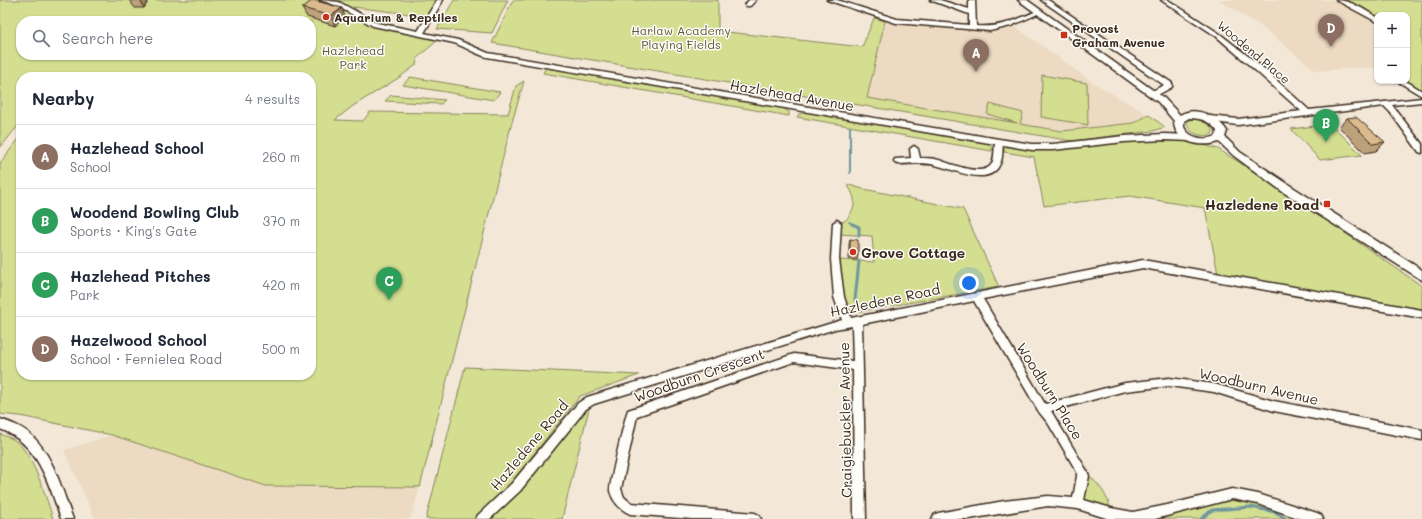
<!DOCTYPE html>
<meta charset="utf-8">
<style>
:root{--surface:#fff;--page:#f2f2f3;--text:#1f2937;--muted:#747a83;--line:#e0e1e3;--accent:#2563eb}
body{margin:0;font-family:Mali,sans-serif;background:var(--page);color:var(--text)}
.controls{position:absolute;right:12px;top:12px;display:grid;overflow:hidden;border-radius:8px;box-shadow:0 1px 3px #0004}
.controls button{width:36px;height:36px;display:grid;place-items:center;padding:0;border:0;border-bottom:1px solid var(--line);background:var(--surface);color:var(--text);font:20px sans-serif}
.you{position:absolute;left:969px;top:283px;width:14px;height:14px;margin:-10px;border:3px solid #fff;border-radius:50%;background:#1a73e8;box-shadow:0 0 0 6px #1a73e833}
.badge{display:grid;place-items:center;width:26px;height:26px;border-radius:50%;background:var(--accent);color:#fff;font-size:13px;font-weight:700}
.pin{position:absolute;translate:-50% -33px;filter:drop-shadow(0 1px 2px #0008)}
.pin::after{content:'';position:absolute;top:21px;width:14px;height:12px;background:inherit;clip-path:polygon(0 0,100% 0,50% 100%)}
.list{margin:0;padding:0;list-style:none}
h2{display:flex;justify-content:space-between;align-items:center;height:52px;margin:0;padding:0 16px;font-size:17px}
h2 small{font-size:13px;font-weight:400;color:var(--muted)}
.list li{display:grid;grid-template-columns:26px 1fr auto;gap:12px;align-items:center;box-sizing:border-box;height:64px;padding:0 16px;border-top:1px solid var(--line)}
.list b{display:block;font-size:15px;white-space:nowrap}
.list p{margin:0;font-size:13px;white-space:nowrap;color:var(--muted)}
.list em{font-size:13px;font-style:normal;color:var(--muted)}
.icon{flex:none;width:22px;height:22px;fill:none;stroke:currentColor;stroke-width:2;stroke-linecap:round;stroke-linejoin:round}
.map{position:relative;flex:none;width:1422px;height:519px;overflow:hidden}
.search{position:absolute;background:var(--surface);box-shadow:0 1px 3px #0004;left:16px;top:16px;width:300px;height:44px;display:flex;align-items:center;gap:10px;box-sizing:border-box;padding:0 14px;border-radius:16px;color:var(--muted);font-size:15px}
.panel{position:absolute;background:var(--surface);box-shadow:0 1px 3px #0004;left:16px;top:72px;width:300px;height:308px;border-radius:16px}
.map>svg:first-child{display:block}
</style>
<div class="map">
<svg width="1422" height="519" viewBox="0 0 1422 519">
<rect width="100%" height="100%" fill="#f3e8d8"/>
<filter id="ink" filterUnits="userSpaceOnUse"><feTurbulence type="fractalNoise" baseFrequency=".025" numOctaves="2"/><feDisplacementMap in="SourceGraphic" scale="8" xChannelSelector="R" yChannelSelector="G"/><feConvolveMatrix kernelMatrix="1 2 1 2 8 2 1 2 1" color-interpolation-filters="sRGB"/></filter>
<g filter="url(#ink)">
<path fill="#ecdac2" d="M1219,0H1332L1346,6L1367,17L1377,27L1376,68H1355L1316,71L1263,28Z
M885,21L902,25L992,33L1016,27L1095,84L1149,115L1133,123L1062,131L867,98Z
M112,435L266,486L420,487L410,519H95L64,450Z"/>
<path fill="#d3de91" stroke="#878458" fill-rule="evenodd" d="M0,0H436L427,16L353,7L368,18L417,32L438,40L417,58L416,65L400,77L353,106L335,120L363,121L370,112L508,114L516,86L524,81L512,122L420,487L266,486L112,435L20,416L0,414V163L21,136V375H311V77H21V122L0,148ZM21,21H311V55H21Z
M454,0H508L492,33L437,29Z
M513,0H718V31L862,47L874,18L885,21L867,98L1017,123L987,114L990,104L1023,113L1020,124L1062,131L1133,123L1149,115L1165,127L1153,131L1072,141L492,43Z
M1344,0H1422V90L1406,81L1407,15H1377V18L1364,8Z
M546,67L783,108L789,112V116L543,73Z
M1042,75L1087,83L1088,125L1041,117Z
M410,77L500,92L494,100L403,85Z
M391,95L445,100L441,104L385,101Z
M807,112L992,143V151L797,117L799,114Z
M1197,119L1210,125L1213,131L1212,134C1203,138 1187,134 1187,122L1189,120Z
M1331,124L1362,155L1320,160L1291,129Z
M1175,137L1218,149L1278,187L1422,286V312L1218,274L1205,208L1130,196L1044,206L1034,157L1004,152V145L1038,150H1055Z
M847,184L859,188L963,209L999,287L845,314L843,304L840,260L874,262L872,236L838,234L837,223L845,221C857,207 857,199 847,184Z
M465,367L639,375L580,396L509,485L475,519H426Z
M591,400L562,519H482Z
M0,434C5,436 13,438 17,442C33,455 47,499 53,519H0Z
M1082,471C1097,480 1110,497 1111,514L1078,504Z
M1242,499L1304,519H1149L1227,500Z"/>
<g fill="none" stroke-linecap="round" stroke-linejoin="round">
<path stroke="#6f969e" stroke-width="2" d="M850,127V173
M849,222L854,225"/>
<path stroke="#6f969e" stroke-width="3" d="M852,224L859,227V236
M855,300L859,261
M1201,519L1212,510L1251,507L1275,512L1286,519"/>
<g stroke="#3b2a1e" stroke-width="3">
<path id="minor" d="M320,0L339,2L377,23L418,31L437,0H443L424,33L458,40L488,53L999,139L1032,144H1053L1124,136L1164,134L1191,135L1195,138L1191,141L1164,140L1124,142L1053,150H1032L1003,145C1002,150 1003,156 1001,161C992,190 954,169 935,165C923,162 910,164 898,164L895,163L894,161L895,159L911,158L910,149L914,146L918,149L920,158C925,158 930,158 935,159C948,162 981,178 991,165C995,159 994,151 995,144L487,57C475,54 466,47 454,43L373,26L335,5Z
M749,0H756L750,6H746L745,5Z
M827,0H837L897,19L969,25V14L930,0H940L969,9V0H975L976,26C1001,28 1015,20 1037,11H1041L1042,12L1011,26L990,31L896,23Z
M1041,0H1048L1172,83V87L1156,96H1150V92L1164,85Z
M1161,0H1168L1220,34L1262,67L1309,110L1422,98V102L1392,105L1422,144V153L1419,152L1390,112L1384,106L1238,125L1206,121L1205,119L1206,117L1209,116L1238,119L1301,111L1256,71L1216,36Z
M1336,0C1351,0 1364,10 1377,17V22Z
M1397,81H1406L1422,91V96Z
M837,220L841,223L839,259L844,297L851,318L1143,260L1422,310V318L1143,268L983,299L1045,404L1125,383L1169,378L1214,384L1274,401L1422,430V440L1274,411L1214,392L1169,386L1125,391L1051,411L1087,471L1089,476L1084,500L1111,508L1133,512L1167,505L1232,489L1258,494L1317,513L1321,515L1323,519H1301L1258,504L1232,499L1155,519H1109L1078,509L1048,506L969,519H932L934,515L938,513L1004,501L1048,496L1073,498L1077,476V472L1048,423L1039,412L974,301L862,324L866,519H854L853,370L794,362L637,416L621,489L624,497L631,503L755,513L759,515L761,519H692L630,514C620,509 613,502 610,491C609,486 625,417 628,410L794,354L853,361L852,326L835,329L594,404L586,409L520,491L490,519H476L478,515L512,483L578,403L587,397L842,320L834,297L831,259L833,223Z
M0,419C11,423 21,426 30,434C54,455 62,491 73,519H61C49,484 38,443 0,429Z"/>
</g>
<g stroke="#3b2a1e" stroke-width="3">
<path id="major" d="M1018,0H1027L1164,98L1180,115C1196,105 1218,117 1227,131L1225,137L1240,152L1291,186L1422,270V280L1283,192L1234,156L1219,142C1202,148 1174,143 1174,121L1158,102ZM1189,118C1201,118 1210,121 1217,131L1216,136C1205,141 1189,138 1184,127V121Z"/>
</g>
<use href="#minor" fill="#fdfcf7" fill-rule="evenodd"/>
<use href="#major" fill="#fdfcf7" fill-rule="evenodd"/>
</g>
<path fill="#bca17a" stroke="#3b2a1e" d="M129,0H149L144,8H135Z
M302,8L345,17L335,26L307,17Z
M1347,118L1385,142L1376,151L1365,153L1339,127Z
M850,239L858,254L857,260L849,259V245Z"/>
<path fill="#998363" stroke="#3b2a1e" d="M140,0H149L144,8Z
M342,8L345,17L335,26L331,16Z
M313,103L314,106L311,113V106Z"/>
<path fill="#dbbb8e" stroke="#3b2a1e" d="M313,0L342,8L331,16L302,8Z
M1356,117L1385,142L1373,144L1347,118Z
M850,239L858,240V254L850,253Z"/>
</g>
<g fill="#c8321e" stroke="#fdfcf7" stroke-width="1.5">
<circle cx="326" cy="17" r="4"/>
<rect x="1060" y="31" width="8" height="8" rx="2"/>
<rect x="1323" y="200" width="8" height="8" rx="2"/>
<circle cx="853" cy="252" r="4"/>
</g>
<g text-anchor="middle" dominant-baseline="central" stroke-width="3" stroke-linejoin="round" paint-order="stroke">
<g font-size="12" font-weight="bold" fill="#3b2a1e" stroke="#fdfcf7" text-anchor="start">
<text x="334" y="17">Aquarium &amp; Reptiles</text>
<text x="1072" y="28">Provost<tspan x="1072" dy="14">Graham Avenue</tspan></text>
</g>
<g font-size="12" fill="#61573b" stroke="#fdfcf7">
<text x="681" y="30">Harlaw Academy<tspan x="681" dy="14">Playing Fields</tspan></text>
<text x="353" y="50">Hazlehead<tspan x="353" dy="14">Park</tspan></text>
</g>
<g font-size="12" fill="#3b2a1e" stroke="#fdfcf7">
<text transform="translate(1254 52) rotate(40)">Woodend Place</text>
</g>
<g font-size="14" fill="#3b2a1e" stroke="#fdfcf7">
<text transform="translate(792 95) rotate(10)">Hazlehead Avenue</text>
<text transform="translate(885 300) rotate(-12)">Hazledene Road</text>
<text transform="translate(699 375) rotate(-19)">Woodburn Crescent</text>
<text transform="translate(1259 386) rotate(13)">Woodburn Avenue</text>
<text transform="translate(1050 391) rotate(58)">Woodburn Place</text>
<text transform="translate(845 420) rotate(-91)">Craigiebuckler Avenue</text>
<text transform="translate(529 445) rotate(-50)">Hazledene Road</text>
</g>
<g font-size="14" font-weight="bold" fill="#3b2a1e" stroke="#fdfcf7" text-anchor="end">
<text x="1319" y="204">Hazledene Road</text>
<text x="861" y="252" text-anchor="start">Grove Cottage</text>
</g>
</g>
</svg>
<div class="controls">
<button>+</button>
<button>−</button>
</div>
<div class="you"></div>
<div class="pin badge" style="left:976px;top:72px;background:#8d6e63">A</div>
<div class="pin badge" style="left:1326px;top:142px;background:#2e9e5b">B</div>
<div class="pin badge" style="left:389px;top:300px;background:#2e9e5b">C</div>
<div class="pin badge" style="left:1331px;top:47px;background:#8d6e63">D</div>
<div class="search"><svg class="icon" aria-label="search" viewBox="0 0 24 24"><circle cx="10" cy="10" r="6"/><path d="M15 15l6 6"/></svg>Search here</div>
<section class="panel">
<h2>Nearby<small>4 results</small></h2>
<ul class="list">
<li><span class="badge" style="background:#8d6e63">A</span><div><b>Hazlehead School</b><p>School</p></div><em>260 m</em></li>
<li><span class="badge" style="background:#2e9e5b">B</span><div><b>Woodend Bowling Club</b><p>Sports · King's Gate</p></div><em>370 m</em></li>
<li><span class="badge" style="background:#2e9e5b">C</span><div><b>Hazlehead Pitches</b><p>Park</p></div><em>420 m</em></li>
<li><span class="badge" style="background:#8d6e63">D</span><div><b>Hazelwood School</b><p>School · Fernielea Road</p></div><em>500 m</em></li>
</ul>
</section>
</div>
